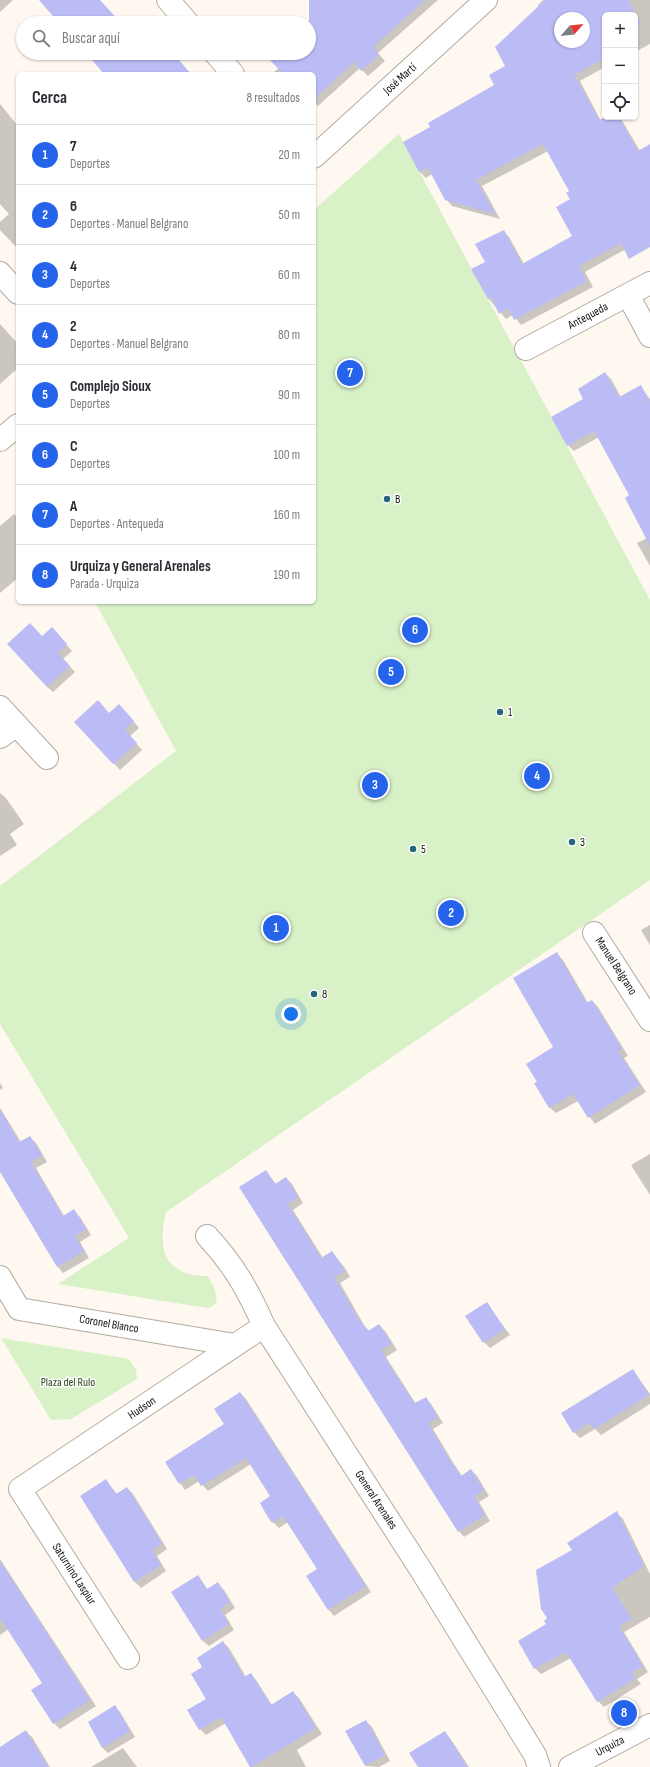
<!DOCTYPE html>
<html lang="es">
<meta charset="utf-8">
<style>
:root{--surface:#fff;--page:#f2f2f3;--text:#2b2b33;--muted:#7c7c81;--line:#e1e1e2;--accent:#2563eb}
body{margin:0;font-family:"Sofia Sans Condensed",sans-serif;background:var(--page);color:var(--text)}
.controls{position:absolute;right:12px;top:12px;display:grid;overflow:hidden;border-radius:6px;box-shadow:0 1px 3px #0004}
.controls button{width:36px;height:36px;display:grid;place-items:center;padding:0;border:0;border-bottom:1px solid var(--line);background:var(--surface);color:var(--text);font:20px sans-serif}
.compass{position:absolute;left:554px;top:12px;width:36px;height:36px;border-radius:50%;background:var(--surface);box-shadow:0 1px 3px #0004;rotate:62deg}
.you{position:absolute;left:291px;top:1014px;width:14px;height:14px;margin:-10px;border:3px solid #fff;border-radius:50%;background:#1a73e8;box-shadow:0 0 0 6px #1a73e833}
.badge{display:grid;place-items:center;width:26px;height:26px;border-radius:50%;background:var(--accent);color:#fff;font-size:13px;font-weight:700}
.pin{position:absolute;translate:-50% -50%;border:2px solid #fff;box-shadow:0 1px 4px #0006}
.list{margin:0;padding:0;list-style:none}
h2{display:flex;justify-content:space-between;align-items:center;height:52px;margin:0;padding:0 16px;font-size:17px}
h2 small{font-size:13px;font-weight:400;color:var(--muted)}
.list li{display:grid;grid-template-columns:26px 1fr auto;gap:12px;align-items:center;box-sizing:border-box;height:60px;padding:0 16px;border-top:1px solid var(--line)}
.list b{display:block;font-size:15px;white-space:nowrap}
.list p{margin:0;font-size:13px;white-space:nowrap;color:var(--muted)}
.list em{font-size:13px;font-style:normal;color:var(--muted)}
.icon{flex:none;width:22px;height:22px;fill:none;stroke:currentColor;stroke-width:2;stroke-linecap:round;stroke-linejoin:round}
.map{position:relative;flex:none;width:650px;height:1767px;overflow:hidden}
.search{position:absolute;background:var(--surface);box-shadow:0 1px 3px #0004;left:16px;top:16px;width:300px;height:44px;display:flex;align-items:center;gap:10px;box-sizing:border-box;padding:0 14px;border-radius:22px;color:var(--muted);font-size:15px}
.panel{position:absolute;background:var(--surface);box-shadow:0 1px 3px #0004;left:16px;top:72px;width:300px;height:532px;border-radius:6px}
.map>svg:first-child{display:block}
</style>
<div class="map">
<svg width="650" height="1767" viewBox="0 0 650 1767">
<rect width="100%" height="100%" fill="#fef8f0"/>
<path fill="#d8f1c7" d="M399,134L650,600V880L166,1212C157,1250 164,1276 208,1276C213,1287 225,1304 207,1308L58,1284L129,1238L0,1024V886L176,751L95,602H314V210Z
M1,1338L129,1359L136,1370L137,1379L71,1419L51,1420Z"/>
<path fill="#0003" fill-rule="evenodd" d="M0,0H13L0,12Z
M319,0H438L378,53L385,61L368,76L360,68L318,106L314,102V74H276L274,72L279,68L265,53H309L308,23L325,7Z
M543,0H650V44L635,52V15H605V67L580,81L601,121L608,117H620L640,151L650,145V228L640,241L585,272L593,287L521,325L513,315L506,319L488,298L486,262L503,231L509,237L524,264L574,236L571,191L548,151L482,186L500,219L452,206L446,199L432,174L426,178L420,172L404,142L431,128L496,85L539,7L538,5ZM560,18H584V42H560Z
M0,104L18,126V216L16,218L18,220V249L0,230V222L9,214L0,204Z
M0,324L18,344V357L15,360L18,363V368L0,384Z
M605,373L611,379L621,397L640,386L650,399V566L637,543L647,538L631,496L599,437L574,451L568,445L585,399Z
M14,514L18,517V578L0,593V526Z
M57,634L72,651L63,659L75,672L53,692L47,687L42,637Z
M125,711L139,728L130,736L142,750L120,770L75,722Z
M0,793L6,798L24,824L10,834L17,845L0,856Z
M650,925V945L641,930Z
M557,954L563,960L588,1003L592,1001L598,1007L628,1056L624,1058L646,1092L595,1124L578,1101L556,1113L549,1107L538,1082L555,1048Z
M0,1083L3,1088L0,1090Z
M0,1108L21,1142L30,1137L36,1143L47,1162L36,1168L64,1216L74,1211L80,1217L91,1235L80,1242L89,1258L63,1273L58,1267L0,1171Z
M650,1154V1195L631,1165Z
M266,1171L276,1184L286,1178L292,1184L303,1203L293,1210L323,1258L332,1252L345,1268L350,1277L340,1283L364,1325L369,1331L379,1325L385,1331L397,1350L386,1357L416,1404L426,1398L431,1404L443,1423L433,1429L454,1464L462,1476L471,1470L477,1476L489,1496L479,1502L490,1521L464,1537L459,1531Z
M487,1304L510,1335L490,1348L484,1342Z
M633,1370L650,1394V1404L601,1435L595,1429L580,1438L574,1432Z
M240,1393L246,1399L371,1592L334,1616L329,1610L307,1577L318,1570L288,1522L279,1528L273,1522L272,1497L251,1464L208,1491L199,1481L185,1490L166,1463L225,1424Z
M106,1481L117,1494L127,1488L133,1494L167,1549L157,1556L166,1571L141,1588L135,1582L81,1496Z
M617,1513L623,1519L650,1574V1617L624,1632L648,1672L637,1679L641,1684L604,1707L598,1701L571,1658L541,1674L535,1668L548,1618L573,1550Z
M0,1559L96,1706L60,1729L54,1723L44,1683L9,1629L0,1635Z
M198,1576L208,1590L218,1584L224,1590L235,1608L225,1615L234,1630L209,1646L203,1641L172,1592Z
M223,1642L229,1648L246,1677L251,1674L256,1680L272,1705L293,1692L299,1698L322,1734L297,1750L306,1767H251L226,1723L206,1735L200,1729L207,1700L203,1667Z
M114,1706L120,1712L135,1737L108,1753L102,1747Z
M366,1721L372,1727L390,1761L379,1767L366,1766Z
M26,1732L32,1737L50,1767H0V1748Z
M444,1732L450,1738L469,1767H419Z
M123,1748L137,1767H91Z"/>
<path fill="#bbbcf5" fill-rule="evenodd" d="M39,0H100L121,23H59Z
M309,0H425L373,47L379,55L361,71L354,62L314,99V74H283L269,59L275,53H309V23H307L309,21Z
M545,0H628L641,23L635,26V15H605V58L574,75L599,120L605,117H619L638,151L650,144V247L629,259L621,243L579,266L587,281L514,320L508,308L499,314L491,297L488,299L471,269L485,262L475,244L504,230L522,264L572,236L556,207L570,199L566,193L569,191L543,144L476,180L495,214L445,200L428,168L419,172L403,142L430,127L428,123L494,85L489,75L505,66L495,47ZM560,18H584V42H560Z
M86,53H173L191,74H104Z
M605,372L619,397L641,385L650,402V546L625,498L629,495L594,431L567,446L551,417L583,399L578,389Z
M30,623L42,636L52,627L67,644L58,653L70,666L47,687L7,644Z
M98,700L109,713L119,704L134,721L125,730L137,743L113,764L74,722Z
M557,952L586,1003L592,1000L622,1049L618,1051L640,1085L588,1118L573,1094L549,1108L534,1083L537,1082L526,1064L553,1047L513,978Z
M0,1109L19,1142L30,1136L42,1155L31,1162L63,1216L74,1209L86,1229L75,1236L84,1251L57,1267L0,1172Z
M266,1170L275,1184L286,1177L298,1197L288,1204L321,1258L332,1251L339,1261L345,1271L334,1277L358,1318L368,1331L379,1324L392,1344L381,1350L395,1374L415,1403L426,1397L438,1417L428,1423L448,1457L461,1476L471,1469L484,1490L474,1496L485,1515L458,1532L239,1187Z
M487,1302L505,1329L483,1343L465,1316Z
M633,1369L649,1395L594,1429L589,1423L573,1433L561,1413Z
M240,1392L366,1586L328,1610L306,1576L317,1569L283,1516L272,1523L266,1514L260,1503L270,1496L246,1458L201,1486L194,1475L179,1484L165,1462L224,1424L214,1409Z
M106,1479L116,1494L127,1487L162,1543L152,1550L161,1565L134,1582L80,1496Z
M617,1511L644,1566L612,1588L632,1619L619,1626L643,1666L632,1672L636,1678L597,1702L566,1652L534,1669L518,1641L546,1624L544,1621L547,1618L541,1609L536,1570L572,1550L567,1543Z
M0,1561L90,1700L53,1724L31,1690L42,1683L0,1618Z
M198,1575L207,1589L218,1582L230,1602L220,1609L229,1624L202,1641L171,1592Z
M223,1641L244,1677L251,1673L271,1705L293,1691L316,1728L252,1767H250L221,1717L199,1730L187,1710L206,1699L191,1674L202,1667L197,1658Z
M115,1705L130,1731L102,1748L88,1722Z
M366,1720L385,1755L365,1766L345,1731Z
M26,1730L48,1767H0V1747Z
M445,1731L467,1767H418L409,1753Z"/>
<g fill="none" stroke-linecap="round" stroke-linejoin="round">
<g stroke="#b2aba2" stroke-width="24">
<path id="minor" d="M168,0L188,23
M215,53L233,74
M314,157L486,0
M0,273L18,293
M628,295L650,336
M526,349L650,283
M0,440L18,425
M0,707L47,758
M0,737L17,725
M594,933L650,1020
M207,1236C234,1265 248,1290 264,1326L421,1570L535,1755L539,1767
M0,1277L19,1309L235,1345
M128,1658L20,1489L264,1326"/>
</g>
<g stroke="#b2aba2" stroke-width="24">
<path id="tertiary" d="M570,1767L650,1725"/>
</g>
<use href="#minor" stroke="#fff" stroke-width="22"/>
<use href="#tertiary" stroke="#fff" stroke-width="22"/>
</g>
<g fill="#28657c" stroke="#fff" stroke-width="1.5">
<circle cx="387" cy="499" r="4"/>
<circle cx="500" cy="712" r="4"/>
<circle cx="572" cy="842" r="4"/>
<circle cx="413" cy="849" r="4"/>
<circle cx="314" cy="994" r="4"/>
</g>
<g text-anchor="middle" dominant-baseline="central" stroke-width="3" stroke-linejoin="round" paint-order="stroke">
<g font-size="12" fill="#13110e" stroke="#fff">
<text transform="translate(400 79) rotate(-42)">José Martí</text>
<text transform="translate(588 316) rotate(-28)">Antequeda</text>
<text transform="translate(616 966) rotate(57)">Manuel Belgrano</text>
<text transform="translate(109 1324) rotate(10)">Coronel Blanco</text>
<text transform="translate(142 1408) rotate(-34)">Hudson</text>
<text transform="translate(376 1500) rotate(57)">General Arenales</text>
<text transform="translate(74 1574) rotate(57)">Saturnino Laspiur</text>
<text transform="translate(610 1746) rotate(-28)">Urquiza</text>
</g>
<g font-size="12" fill="#13110e" stroke="#fff" text-anchor="start">
<text x="395" y="499">B</text>
<text x="508" y="712">1</text>
<text x="580" y="842">3</text>
<text x="421" y="849">5</text>
<text x="322" y="994">8</text>
</g>
<g font-size="12" fill="#2a4314" stroke="#fff">
<text x="68" y="1382">Plaza del Rulo</text>
</g>
</g>
</svg>
<div class="controls">
<button>+</button>
<button>−</button>
<button><svg class="icon" aria-label="locate" viewBox="0 0 24 24"><circle cx="12" cy="12" r="6"/><path d="M12 2v4M12 18v4M2 12h4M18 12h4"/></svg></button>
</div>
<svg class="compass" viewBox="-18 -18 36 36"><path d="M0-13l5 13h-10z" fill="#e53935"/><path d="M0 13l5-13h-10z" fill="#7c7c81"/></svg>
<div class="you"></div>
<div class="pin badge" style="left:276px;top:928px">1</div>
<div class="pin badge" style="left:451px;top:913px">2</div>
<div class="pin badge" style="left:375px;top:785px">3</div>
<div class="pin badge" style="left:537px;top:776px">4</div>
<div class="pin badge" style="left:391px;top:672px">5</div>
<div class="pin badge" style="left:415px;top:630px">6</div>
<div class="pin badge" style="left:350px;top:373px">7</div>
<div class="pin badge" style="left:624px;top:1713px">8</div>
<div class="search"><svg class="icon" aria-label="search" viewBox="0 0 24 24"><circle cx="10" cy="10" r="6"/><path d="M15 15l6 6"/></svg>Buscar aquí</div>
<section class="panel">
<h2>Cerca<small>8 resultados</small></h2>
<ul class="list">
<li><span class="badge">1</span><div><b>7</b><p>Deportes</p></div><em>20 m</em></li>
<li><span class="badge">2</span><div><b>6</b><p>Deportes · Manuel Belgrano</p></div><em>50 m</em></li>
<li><span class="badge">3</span><div><b>4</b><p>Deportes</p></div><em>60 m</em></li>
<li><span class="badge">4</span><div><b>2</b><p>Deportes · Manuel Belgrano</p></div><em>80 m</em></li>
<li><span class="badge">5</span><div><b>Complejo Sioux</b><p>Deportes</p></div><em>90 m</em></li>
<li><span class="badge">6</span><div><b>C</b><p>Deportes</p></div><em>100 m</em></li>
<li><span class="badge">7</span><div><b>A</b><p>Deportes · Antequeda</p></div><em>160 m</em></li>
<li><span class="badge">8</span><div><b>Urquiza y General Arenales</b><p>Parada · Urquiza</p></div><em>190 m</em></li>
</ul>
</section>
</div>
